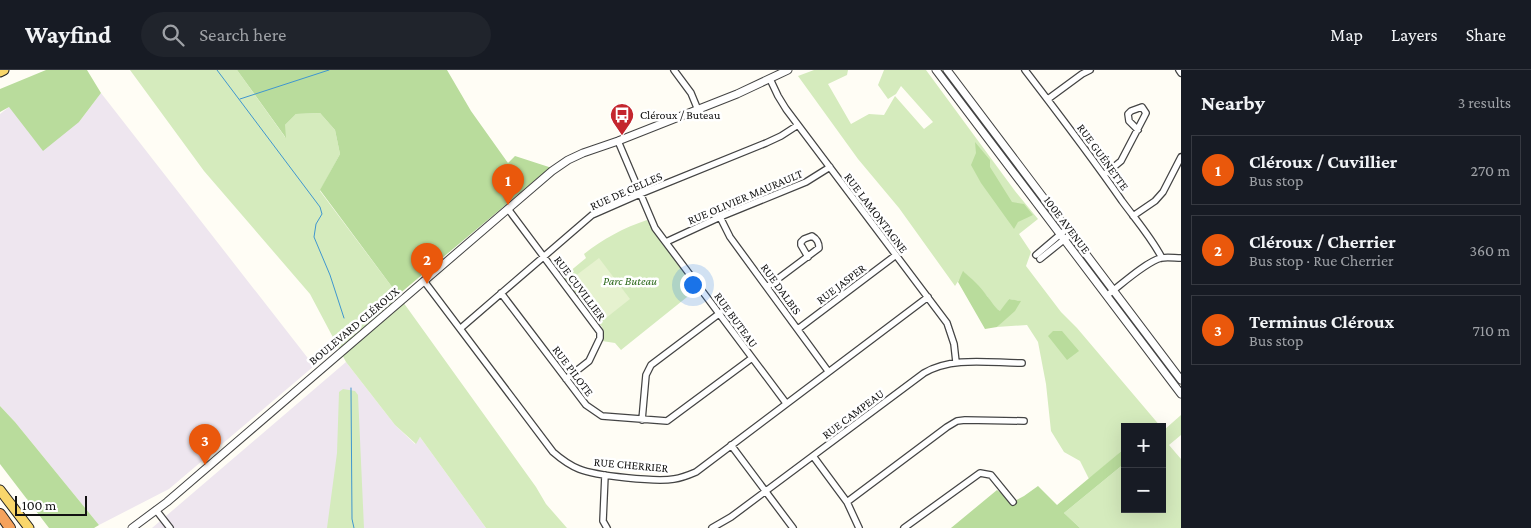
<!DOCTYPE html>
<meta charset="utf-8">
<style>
:root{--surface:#171b24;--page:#20242c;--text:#f1f3f6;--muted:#9ea1a6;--line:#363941;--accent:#ea580c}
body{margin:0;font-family:"Crimson Pro",serif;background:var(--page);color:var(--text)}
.controls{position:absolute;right:15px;bottom:15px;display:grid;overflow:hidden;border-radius:0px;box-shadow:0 5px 20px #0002}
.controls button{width:45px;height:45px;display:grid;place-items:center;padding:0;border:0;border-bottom:1px solid var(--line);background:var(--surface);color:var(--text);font:25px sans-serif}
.scale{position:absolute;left:15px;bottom:12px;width:72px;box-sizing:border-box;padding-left:5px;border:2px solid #111;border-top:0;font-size:14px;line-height:18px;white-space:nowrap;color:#111;-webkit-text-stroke:4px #fff;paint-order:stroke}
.you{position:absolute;left:692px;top:214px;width:18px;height:18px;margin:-12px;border:4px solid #fff;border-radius:50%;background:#1a73e8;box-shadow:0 0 0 8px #1a73e833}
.badge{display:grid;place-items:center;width:32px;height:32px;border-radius:50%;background:var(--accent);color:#fff;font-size:16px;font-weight:700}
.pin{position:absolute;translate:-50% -41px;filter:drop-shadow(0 1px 2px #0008)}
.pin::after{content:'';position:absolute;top:26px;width:18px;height:15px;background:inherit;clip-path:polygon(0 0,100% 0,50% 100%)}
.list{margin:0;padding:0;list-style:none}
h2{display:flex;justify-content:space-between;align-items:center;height:65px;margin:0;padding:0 20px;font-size:21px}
h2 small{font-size:16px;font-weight:400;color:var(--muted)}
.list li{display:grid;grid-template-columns:32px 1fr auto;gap:15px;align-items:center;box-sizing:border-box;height:70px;margin:0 10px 10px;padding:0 10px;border:1px solid var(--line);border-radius:0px}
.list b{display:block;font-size:19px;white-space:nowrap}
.list p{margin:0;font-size:16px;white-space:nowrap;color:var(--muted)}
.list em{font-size:16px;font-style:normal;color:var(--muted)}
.icon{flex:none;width:28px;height:28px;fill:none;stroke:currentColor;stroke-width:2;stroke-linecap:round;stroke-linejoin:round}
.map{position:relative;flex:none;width:1181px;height:458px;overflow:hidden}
header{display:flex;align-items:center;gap:30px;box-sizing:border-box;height:70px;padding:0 25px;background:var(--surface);border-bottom:1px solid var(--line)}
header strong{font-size:24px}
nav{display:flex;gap:28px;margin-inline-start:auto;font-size:18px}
.search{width:350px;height:45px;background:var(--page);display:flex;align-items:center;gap:12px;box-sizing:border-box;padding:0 18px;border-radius:28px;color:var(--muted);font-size:19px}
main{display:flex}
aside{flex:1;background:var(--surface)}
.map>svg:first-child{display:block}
</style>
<header>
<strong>Wayfind</strong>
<div class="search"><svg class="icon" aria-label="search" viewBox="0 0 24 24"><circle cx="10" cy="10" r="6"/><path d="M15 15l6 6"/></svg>Search here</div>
<nav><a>Map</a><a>Layers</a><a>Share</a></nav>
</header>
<main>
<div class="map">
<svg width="1181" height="458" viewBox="0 0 1181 458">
<rect width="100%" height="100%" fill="#fffdf5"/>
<path fill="#eee6ef" d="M101,23L314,296L169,419L99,455L15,352L0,336V44L9,37L79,52Z
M346,292L395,355L415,374L420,367L486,458H152Z"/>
<path fill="#d5ebbd" d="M130,0H237L285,67V55L296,44L320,43L335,60L340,84L320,121L398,225L536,417L546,434L567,458H486L420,367L416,374L395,355L346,292L310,224L204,101Z
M814,0H848L847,5L828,14L851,54L869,44L884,45L895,26L924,59L933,52L901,16L896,24L888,29L878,15L884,0H926L1015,121L1038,149L1019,164L1031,182L1026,196L1061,242L1077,258L1161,357H1125V378L1089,409L1080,391L1064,382L1051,361L1046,314L1038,272L1027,255L997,257L1020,231L1009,229L1001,242L993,236L987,226L964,202L955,216L899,138L858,89L798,6Z
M940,0H943L945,2L1061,156L1058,158Z
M647,150L697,219L621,280L615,273L602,271L604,266L602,257L563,207L586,188L584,184C603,169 623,158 647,150Z
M343,319L355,321L358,325L364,458H327L337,383L339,322Z
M1181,345V365L1169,375L1181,389V458H1080L1064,443L1125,393V439H1162V358L1164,360Z"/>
<path fill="#b9dc9c" d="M46,0H87L101,23L79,52L43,81L9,37L0,42V19Z
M237,0H447L471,41L508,93L515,86L552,98L540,106L398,225L320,120L340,84L335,60L320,43L296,44L285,55L286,68Z
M975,72L990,90V97L1012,132L1024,134L1033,145L1018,152L1014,159L981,113L971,95L976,83Z
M963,201C972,209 980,216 987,226C992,232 994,237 1000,241L1009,229L1021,231L1015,241L997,257L985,259L958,212Z
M1053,261H1062L1079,281L1067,290L1048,266Z
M0,336L15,352L99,455L94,458H49L0,394Z
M1125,378V393L1064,443L1080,458H951L997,420L1013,432L1024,426L1038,416L1057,435Z"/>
<path fill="#e6f2cf" d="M599,188L630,229L606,248L574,207Z"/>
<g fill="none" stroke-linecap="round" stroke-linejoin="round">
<path stroke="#3f96cf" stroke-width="1" d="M217,0L320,137L322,144L316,154L314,167L330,205L344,248
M240,29L329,0
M351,318L352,449L354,458"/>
<g stroke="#444" stroke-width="8">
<path id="minor" d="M674,0L691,23L698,40
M1025,0C1058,43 1091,86 1122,131C1136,150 1151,167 1162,188
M1179,0L1181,3
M770,9L778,26L786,39L947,253L954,274L956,292
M1048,29L1082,4L1090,0
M618,71L655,158L786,333
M1104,105L1121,91L1144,47L1146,43L1142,37L1131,41L1128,44L1129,51L1138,60
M508,139L600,262V268L589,291L566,309
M1133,146L1155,131L1163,122L1181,87
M720,147L730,167L828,301
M666,172L720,147L806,112L830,97
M1036,185L1063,162
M1040,189L1071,164
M424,211L553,382C561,389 569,395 579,399C596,406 656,412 674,409C682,408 689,405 696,402L928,227
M767,217L819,178C819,172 817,169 812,166L804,169L801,172V175L808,187
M501,223L586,335L602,346L667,351L752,288
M1110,223C1123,213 1146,192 1161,188C1167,187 1175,188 1181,188
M461,258L592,145L640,124L766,73L781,66L798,55
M798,259L896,185
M642,350L646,305L651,295L720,243
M731,375L793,458
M813,386L847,432L859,458
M605,405L603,451L607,458
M847,432L947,357L957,351L965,350L1024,351
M156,440L170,458
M712,458L731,447L924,303C953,286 990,293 1022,293
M904,458L980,403L991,405L1013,432"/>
</g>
<g stroke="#444" stroke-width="9">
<path id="tertiary" d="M936,0L1181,324
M947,0L1181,310
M132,458L167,432L552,101L568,90L583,83L618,71L737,24L788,0"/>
</g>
<g stroke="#222" stroke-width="11">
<path id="primary" d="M0,2L4,0
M0,420L29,458"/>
</g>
<g stroke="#222" stroke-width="12">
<path id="motorway" d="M0,444L10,458"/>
</g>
<use href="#minor" stroke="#fff" stroke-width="5.5"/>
<use href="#tertiary" stroke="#fff" stroke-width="7"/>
<use href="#primary" stroke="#f9d66b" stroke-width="9"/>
<use href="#motorway" stroke="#f5a25d" stroke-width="10"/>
</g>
<defs>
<g id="bus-pin" transform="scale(1.25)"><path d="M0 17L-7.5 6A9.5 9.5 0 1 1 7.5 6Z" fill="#c4262e" stroke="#fff"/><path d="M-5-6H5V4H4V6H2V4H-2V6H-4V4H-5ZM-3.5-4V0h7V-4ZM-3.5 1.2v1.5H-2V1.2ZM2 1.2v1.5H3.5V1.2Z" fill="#fff"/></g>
</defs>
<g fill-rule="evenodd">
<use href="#bus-pin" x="622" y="45"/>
</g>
<g text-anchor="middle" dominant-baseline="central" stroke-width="5" stroke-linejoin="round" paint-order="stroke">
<g font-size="12" fill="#111" stroke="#fff" text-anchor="start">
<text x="640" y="45">Cléroux / Buteau</text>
</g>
<g font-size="12" fill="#111" stroke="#fff">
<text transform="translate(1103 87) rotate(54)">RUE GUÉNETTE</text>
<text transform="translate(626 121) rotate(-24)">RUE DE CELLES</text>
<text transform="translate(745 127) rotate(-23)">RUE OLIVIER MAURAULT</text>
<text transform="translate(876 143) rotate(53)">RUE LAMONTAGNE</text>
<text transform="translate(1067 155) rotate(53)">100E AVENUE</text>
<text transform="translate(841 214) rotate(-37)">RUE JASPER</text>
<text transform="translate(580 218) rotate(53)">RUE CUVILLIER</text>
<text transform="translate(781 219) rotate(54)">RUE DALBIS</text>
<text transform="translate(736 250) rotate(54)">RUE BUTEAU</text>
<text transform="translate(354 256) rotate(-40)">BOULEVARD CLÉROUX</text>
<text transform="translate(573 301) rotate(53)">RUE PILOTE</text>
<text transform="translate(853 344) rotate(-37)">RUE CAMPEAU</text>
<text transform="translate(631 395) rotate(5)">RUE CHERRIER</text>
</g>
<g font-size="12" font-style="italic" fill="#2f6b1f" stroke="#fff">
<text x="630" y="211">Parc Buteau</text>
</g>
</g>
</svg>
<div class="controls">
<button>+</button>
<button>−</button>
</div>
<div class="scale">100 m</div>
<div class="you"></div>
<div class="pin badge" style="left:508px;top:135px">1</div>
<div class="pin badge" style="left:427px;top:214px">2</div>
<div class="pin badge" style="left:205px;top:395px">3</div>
</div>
<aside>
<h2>Nearby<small>3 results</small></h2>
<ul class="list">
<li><span class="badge">1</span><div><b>Cléroux / Cuvillier</b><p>Bus stop</p></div><em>270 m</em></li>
<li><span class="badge">2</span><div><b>Cléroux / Cherrier</b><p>Bus stop · Rue Cherrier</p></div><em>360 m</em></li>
<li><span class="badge">3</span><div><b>Terminus Cléroux</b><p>Bus stop</p></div><em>710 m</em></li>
</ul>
</aside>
</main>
